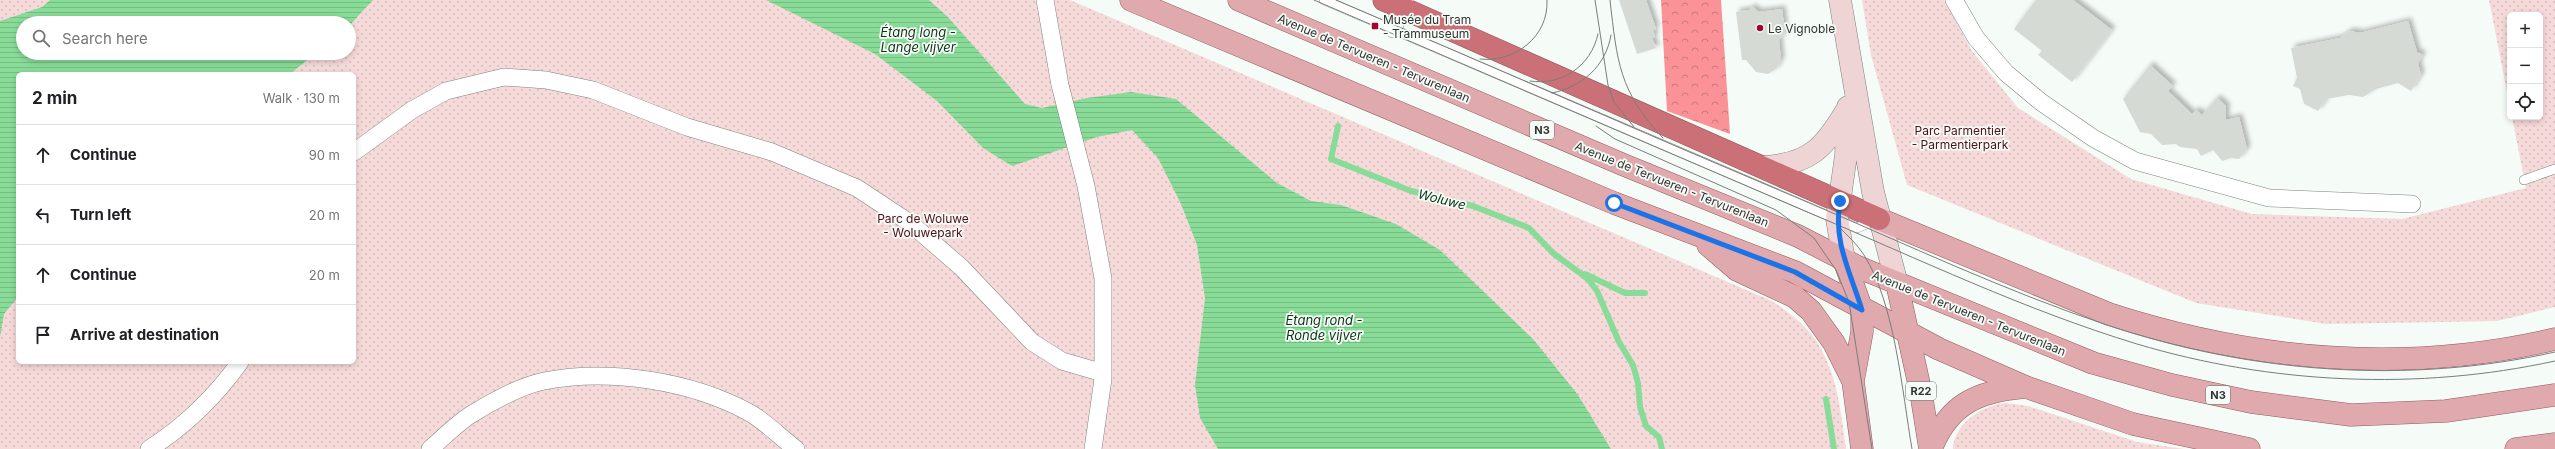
<!DOCTYPE html>
<meta charset="utf-8">
<style>
:root{--surface:#fff;--page:#f2f2f2;--text:#202124;--muted:#757577;--line:#e0e0e0}
body{margin:0;font-family:Inter,sans-serif;background:var(--page);color:var(--text)}
.controls{position:absolute;right:12px;top:12px;display:grid;overflow:hidden;border-radius:6px;box-shadow:0 2px 6px #0003}
.controls button{width:36px;height:36px;display:grid;place-items:center;padding:0;border:0;border-bottom:1px solid var(--line);background:var(--surface);color:var(--text);font:20px sans-serif}
.stop{position:absolute;width:12px;height:12px;margin:-9px;border:3px solid #1a73e8;border-radius:50%;background:#fff}
.stop.end{background:#1a73e8;border-color:#fff;box-shadow:0 1px 4px #0008}
.list{margin:0;padding:0;list-style:none}
h2{display:flex;justify-content:space-between;align-items:center;height:52px;margin:0;padding:0 16px;font-size:17px}
h2 small{font-size:13px;font-weight:400;color:var(--muted)}
.list li{display:grid;grid-template-columns:26px 1fr auto;gap:12px;align-items:center;box-sizing:border-box;height:60px;padding:0 16px;border-top:1px solid var(--line)}
.list b{display:block;font-size:15px;white-space:nowrap}
.list em{font-size:13px;font-style:normal;color:var(--muted)}
.icon{flex:none;width:22px;height:22px;fill:none;stroke:currentColor;stroke-width:2;stroke-linecap:round;stroke-linejoin:round}
.map{position:relative;flex:none;width:2555px;height:449px;overflow:hidden}
.search{position:absolute;background:var(--surface);box-shadow:0 2px 6px #0003;left:16px;top:16px;width:340px;height:44px;display:flex;align-items:center;gap:10px;box-sizing:border-box;padding:0 14px;border-radius:22px;color:var(--muted);font-size:15px}
.panel{position:absolute;background:var(--surface);box-shadow:0 2px 6px #0003;left:16px;top:72px;width:340px;height:292px;border-radius:6px}
.map>svg:first-child{display:block}
</style>
<div class="map">
<svg width="2555" height="449" viewBox="0 0 2555 449">
<defs>
<pattern id="grass-dots" width="8" height="8" patternUnits="userSpaceOnUse"><rect width="8" height="8" fill="#f6dada"/><path d="M2 2h.1M6 6h.1" fill="none" stroke="#d3bcbc" stroke-width="1.8" stroke-linecap="round"/></pattern>
<pattern id="forest-crowns" width="20" height="18" patternUnits="userSpaceOnUse"><rect width="20" height="18" fill="#fa9298"/><path d="M2 6a3 3 0 1 1 6 0M12 15a3 3 0 1 1 6 0" fill="none" stroke="#cb787d"/></pattern>
<pattern id="water-rules" width="6" height="5" patternUnits="userSpaceOnUse"><rect width="6" height="5" fill="#88dc98"/><path d="M0 2.5h6" fill="none" stroke="#76bd83"/></pattern>
<filter id="shadow"><feDropShadow dx="3.5" dy="-3.5" stdDeviation="2" flood-color="#0004"/></filter>
</defs>
<rect width="100%" height="100%" fill="#f5fbf6"/>
<path fill="url(#grass-dots)" fill-rule="evenodd" d="M0,0H1070L1772,301C1782,308 1793,315 1801,323C1836,356 1840,406 1846,449H0ZM23,23H349V53H23ZM18,74H354V362H18Z
M1862,0H1944L1972,51L2018,108L2131,179L2252,214L2402,219L2526,188L2512,117H2540V15H2510V107L2489,0H2555V307L2497,321L2326,324L2196,303L1907,185L1871,55Z
M2006,403L2028,406L2137,442L2184,449H1953C1954,423 1983,405 2006,403Z"/>
<path fill="url(#forest-crowns)" d="M1661,0H1721L1730,134L1667,111Z"/>
<path fill="url(#water-rules)" d="M50,0H373L349,26V23H23V53H316L290,74H18V297L4,314L0,337V21L42,7Z
M766,0H929L947,16L1025,104L1042,108L1087,98L1131,92L1176,99L1277,183L1311,201L1341,205L1396,224L1440,250L1533,339L1578,395L1611,449H1218L1200,418L1195,385L1205,298L1197,245L1181,204L1158,158L1132,130L1097,137L1012,166L983,148L937,101L875,54Z"/>
<g fill="none" stroke-linecap="round" stroke-linejoin="round">
<path stroke="#88dc98" stroke-width="6" d="M1338,126L1331,159L1411,191L1473,206L1529,228L1553,253L1588,279L1597,291L1619,342L1633,365L1638,383L1640,407L1646,426L1659,437L1662,449
M1585,274L1625,293H1645
M1826,399L1834,449"/>
</g>
<path fill="#d5dad5" filter="url(#shadow)" d="M1619,0H1646L1656,29L1653,30L1655,37L1652,38L1656,48L1637,54Z
M2036,0H2073L2112,30L2072,82L2038,55L2042,51L2014,29Z
M1752,7L1759,12L1782,9L1785,33L1779,40L1781,60L1776,69L1768,74L1756,72L1746,60H1742L1736,12L1749,10Z
M2408,21L2417,52L2423,55L2418,63L2421,75L2411,91L2398,83L2376,89L2363,97L2349,95L2326,99L2318,111L2304,104L2300,89L2293,86L2297,78L2291,48L2340,38L2350,31L2360,33Z
M2150,65L2173,86L2168,91L2192,114L2196,110L2202,115L2217,98L2226,106V120L2239,117L2247,149L2239,159L2231,158L2222,161L2213,150L2201,156L2197,149L2180,147L2176,144L2162,145L2151,134L2140,132L2123,99Z"/>
<g fill="none" stroke-linecap="round" stroke-linejoin="round">
<g stroke="#7f847f" stroke-width="10">
<path id="lane" d="M1324,0L1857,228L1876,220
M2524,180L2555,169"/>
</g>
<g stroke="#7f847f" stroke-width="18">
<path id="street" d="M1045,0L1060,85L1086,186L1103,278V379L1093,449
M1954,0L1976,38L2006,73L2041,102L2093,138L2135,161L2269,198L2412,204
M1393,29L1405,0
M354,152L412,110L446,91L504,77L546,80L593,90L687,127L772,152L857,188L910,223L961,267L1032,342L1062,361L1103,373
M149,449C185,426 215,397 240,362
M430,449C443,438 457,423 472,414C493,401 520,386 544,381C609,368 692,381 750,413C766,422 781,438 796,449"/>
</g>
<g stroke="#7f847f" stroke-width="23">
<path id="secondary" d="M1840,0L1873,192L1897,284
M1764,167C1811,164 1825,147 1848,108
M1844,260L1837,219L1846,155L1848,107"/>
</g>
<g stroke="#955b5e" stroke-width="23">
<path id="primary" d="M1131,0L1614,203L1795,272L1939,349L2026,387L2133,424L2249,449
M1239,0L1624,165L1798,236L1858,267L2093,363L2172,385L2251,402L2351,415L2446,411L2555,395
M1879,219L2109,314C2254,361 2406,374 2555,339
M1708,245L1737,270L1795,297L1811,311L1834,343L1853,381
M1844,260L1862,310V332L1853,381L1862,449
M1897,284L1921,393L1930,449
M1931,449C1949,403 1979,391 2025,387
M2516,449L2555,444"/>
</g>
<g stroke="#955b5e" stroke-width="23">
<path id="highway" d="M1384,0L1879,219"/>
</g>
<use href="#lane" stroke="#fff" stroke-width="9"/>
<use href="#street" stroke="#fff" stroke-width="17"/>
<use href="#secondary" stroke="#efd4d6" stroke-width="22"/>
<use href="#primary" stroke="#dfa9ad" stroke-width="22"/>
<use href="#highway" stroke="#ca7076" stroke-width="22"/>
<path stroke="#7a7e7b" stroke-width="1" d="M1314,0C1480,71 1646,143 1812,214C1919,259 2025,310 2137,344C2271,384 2418,391 2555,361
M1336,0C1494,67 1650,136 1807,202C1906,244 2005,291 2107,325C2250,373 2408,385 2555,352
M1595,0L1608,85L1614,102L1634,127
M1610,0C1617,61 1619,92 1663,138
M1480,59C1514,63 1549,37 1547,0
M1530,81C1562,86 1591,66 1598,34
M1552,93C1582,87 1606,66 1611,35
M1596,126L1615,139L1776,210L1814,238L1836,270L1849,302L1872,449
M1839,227C1848,236 1857,244 1864,255C1895,304 1902,391 1912,449"/>
</g>
<g fill="none" stroke-linecap="round" stroke-linejoin="round">
<path stroke="#1a73e8" stroke-width="5" d="M1614,203L1795,272L1862,310C1850,271 1833,242 1840,201"/>
</g>
<g fill="#a30431" stroke="#f5fbf6" stroke-width="1.5">
<rect x="1371" y="22" width="8" height="8" rx="2"/>
<circle cx="1760" cy="28" r="4"/>
</g>
<g text-anchor="middle" dominant-baseline="central" stroke-width="3.5" stroke-linejoin="round" paint-order="stroke">
<g fill="#f5fbf6" stroke="#6c706d" stroke-width="1">
<rect x="1530" y="121" width="24" height="18" rx="3"/>
<rect x="1906" y="382" width="30" height="18" rx="3"/>
<rect x="2206" y="386" width="24" height="18" rx="3"/>
</g>
<g font-size="11" font-weight="bold" fill="#323432">
<text x="1542" y="130">N3</text>
<text x="1921" y="391">R22</text>
<text x="2218" y="395">N3</text>
</g>
<g font-size="12" fill="#323432" stroke="#f5fbf6" text-anchor="start">
<text x="1383" y="19">Musée du Tram<tspan x="1383" dy="14">- Trammuseum</tspan></text>
<text x="1768" y="28">Le Vignoble</text>
</g>
<g font-size="12" fill="#323432" stroke="#f5fbf6">
<text transform="translate(1374 58) rotate(23)">Avenue de Tervueren - Tervurenlaan</text>
<text transform="translate(1672 184) rotate(22)">Avenue de Tervueren - Tervurenlaan</text>
<text transform="translate(1969 313) rotate(22)">Avenue de Tervueren - Tervurenlaan</text>
</g>
<g font-size="12" fill="#4f0f19" stroke="#f5fbf6">
<text x="1960" y="130">Parc Parmentier<tspan x="1960" dy="14">- Parmentierpark</tspan></text>
<text x="923" y="218">Parc de Woluwe<tspan x="923" dy="14">- Woluwepark</tspan></text>
</g>
<g font-size="13" font-style="italic" fill="#103319" stroke="#f5fbf6">
<text x="918" y="32">Étang long -<tspan x="918" dy="15">Lange vijver</tspan></text>
<text transform="translate(1442 199) rotate(14)">Woluwe</text>
<text x="1324" y="320">Étang rond -<tspan x="1324" dy="15">Ronde vijver</tspan></text>
</g>
</g>
</svg>
<div class="controls">
<button>+</button>
<button>−</button>
<button><svg class="icon" aria-label="locate" viewBox="0 0 24 24"><circle cx="12" cy="12" r="6"/><path d="M12 2v4M12 18v4M2 12h4M18 12h4"/></svg></button>
</div>
<div class="stop" style="left:1614px;top:203px"></div>
<div class="stop end" style="left:1840px;top:201px"></div>
<div class="search"><svg class="icon" aria-label="search" viewBox="0 0 24 24"><circle cx="10" cy="10" r="6"/><path d="M15 15l6 6"/></svg>Search here</div>
<section class="panel">
<h2>2 min<small>Walk · 130 m</small></h2>
<ul class="list">
<li><svg class="icon" aria-label="ahead" viewBox="0 0 24 24"><path d="M12 20V5M6 11l6-6 6 6"/></svg><div><b>Continue</b></div><em>90 m</em></li>
<li><svg class="icon" aria-label="left" viewBox="0 0 24 24"><path d="M17 20v-9H6M10 6l-5 5 5 5"/></svg><div><b>Turn left</b></div><em>20 m</em></li>
<li><svg class="icon" aria-label="ahead" viewBox="0 0 24 24"><path d="M12 20V5M6 11l6-6 6 6"/></svg><div><b>Continue</b></div><em>20 m</em></li>
<li><svg class="icon" aria-label="arrive" viewBox="0 0 24 24"><path d="M6 21V4h12l-3 4 3 4H6"/></svg><div><b>Arrive at destination</b></div></li>
</ul>
</section>
</div>
